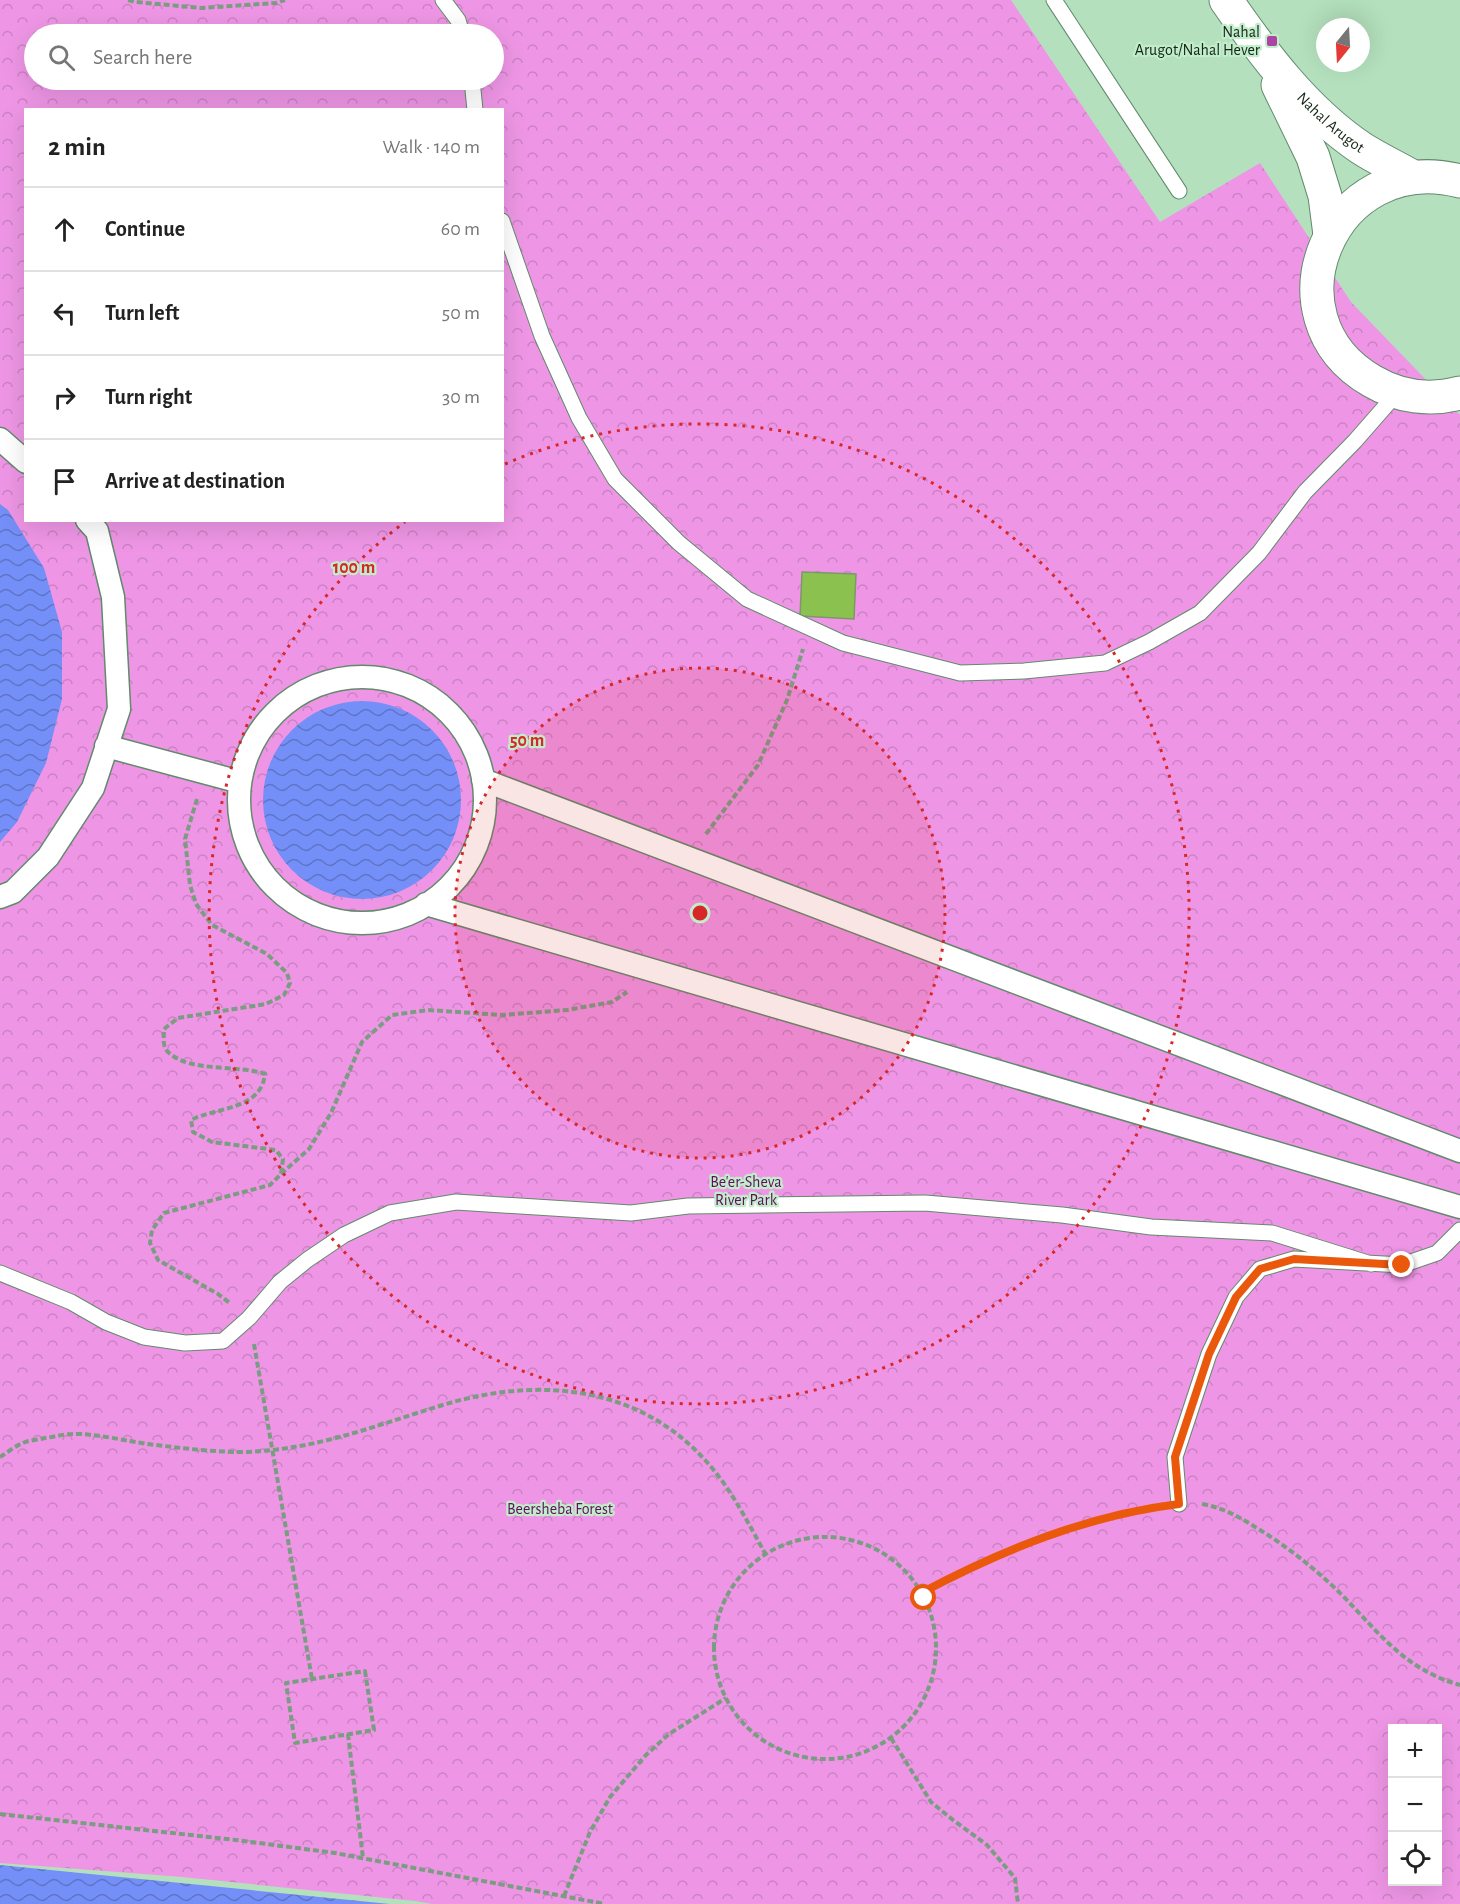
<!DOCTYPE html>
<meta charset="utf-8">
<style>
:root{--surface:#fff;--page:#f2f2f2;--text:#222;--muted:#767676;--line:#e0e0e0}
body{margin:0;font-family:"Alegreya Sans",sans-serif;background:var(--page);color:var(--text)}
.controls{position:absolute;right:18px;bottom:18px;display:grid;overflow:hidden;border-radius:0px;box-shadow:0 6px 24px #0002}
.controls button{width:54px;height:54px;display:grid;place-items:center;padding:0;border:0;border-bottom:2px solid var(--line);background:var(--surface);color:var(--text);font:30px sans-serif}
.compass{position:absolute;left:1316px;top:18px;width:54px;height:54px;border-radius:50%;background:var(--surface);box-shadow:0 6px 24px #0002;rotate:198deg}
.stop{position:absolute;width:18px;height:18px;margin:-14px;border:4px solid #ea580c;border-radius:50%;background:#fff}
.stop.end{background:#ea580c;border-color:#fff;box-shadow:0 2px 6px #0008}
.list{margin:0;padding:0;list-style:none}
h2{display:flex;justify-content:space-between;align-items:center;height:78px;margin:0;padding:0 24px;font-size:26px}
h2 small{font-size:20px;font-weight:400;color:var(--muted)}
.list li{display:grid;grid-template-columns:39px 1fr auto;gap:18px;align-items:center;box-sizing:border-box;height:84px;padding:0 24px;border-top:2px solid var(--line)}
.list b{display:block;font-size:22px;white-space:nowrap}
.list em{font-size:20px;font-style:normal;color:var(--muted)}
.icon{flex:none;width:33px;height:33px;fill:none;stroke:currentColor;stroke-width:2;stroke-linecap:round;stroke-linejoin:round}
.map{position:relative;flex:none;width:1460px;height:1904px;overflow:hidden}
.search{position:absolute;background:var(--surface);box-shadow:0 6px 24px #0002;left:24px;top:24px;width:480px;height:66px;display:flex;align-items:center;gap:15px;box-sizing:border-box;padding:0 21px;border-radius:33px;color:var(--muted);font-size:22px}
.panel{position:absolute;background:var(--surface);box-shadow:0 6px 24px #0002;left:24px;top:108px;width:480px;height:414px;border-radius:0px}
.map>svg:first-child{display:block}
</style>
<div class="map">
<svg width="1460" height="1904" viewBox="0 0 1460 1904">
<defs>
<pattern id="forest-crowns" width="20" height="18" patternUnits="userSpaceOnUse" patternTransform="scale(1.5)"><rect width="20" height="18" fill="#ee96e5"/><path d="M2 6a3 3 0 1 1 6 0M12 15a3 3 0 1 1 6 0" fill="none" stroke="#cb81c4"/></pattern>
<pattern id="water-waves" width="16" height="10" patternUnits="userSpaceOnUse" patternTransform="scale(1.5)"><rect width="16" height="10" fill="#748ff7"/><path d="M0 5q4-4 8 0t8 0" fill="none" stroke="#5e75c7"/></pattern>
</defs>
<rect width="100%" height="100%" fill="#b4e0bd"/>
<path fill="url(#forest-crowns)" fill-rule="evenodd" d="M0,0H1011L1160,222L1260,163L1351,302L1460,415V1904H432L415,1901L182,1877L0,1863ZM34,34H494V80H34ZM26,110H502V520H26ZM1392,1728H1438V1882H1392Z"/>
<path fill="url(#water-waves)" d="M0,504L8,510L44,568L62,632V699L46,763L17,822L0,842Z
M263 800a99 99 0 1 1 198 0a99 99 0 1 1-198 0Z
M0,1865L390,1904H0Z"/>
<path fill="#8bc24f" stroke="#80966c" stroke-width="1.5" d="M802,572L856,574L854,619L800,616Z"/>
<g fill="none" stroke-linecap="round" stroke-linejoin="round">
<g stroke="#628a6b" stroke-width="17">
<path id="service" d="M443,0L458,20L462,34
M1054,0L1179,191
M472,80L475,110
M502,221L542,336L579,418L615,479L679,543L747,599L843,643L960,673L1024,671L1105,663L1149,642L1200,613L1259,553L1305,492L1355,441L1397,393
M0,1273L71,1302L106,1322L144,1337L185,1343L223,1341L249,1318L280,1282L307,1260L344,1235L390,1213L456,1202L631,1213L688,1206L925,1203L1062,1215L1151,1227L1272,1233L1371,1264
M1179,1504L1175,1457L1209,1354L1236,1297L1260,1269L1294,1259L1402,1265L1437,1253L1460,1230"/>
</g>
<g stroke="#628a6b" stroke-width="25">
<path id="pedestrian" d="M0,439L26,462
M239 800a123 123 0 1 1 246 0a123 123 0 1 1-246 0Z
M106,746L240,782
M483,780L1460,1151
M0,897L13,892L48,857L93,788L119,709L113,597L97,531L87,520
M426,904L1460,1207"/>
</g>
<g stroke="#628a6b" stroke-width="35">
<g id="tertiary">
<path id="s1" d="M1226,0C1264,55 1305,110 1361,148C1378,159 1396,167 1413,177"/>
<path d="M1278,85L1313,157L1325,196L1330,235"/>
<path d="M1460,181C1332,148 1261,317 1372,381C1399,397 1430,401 1460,393"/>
</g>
</g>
<path stroke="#7a9c81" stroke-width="4" stroke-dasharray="6 3" stroke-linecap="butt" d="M128,0L136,2L201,8L276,3L285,0
M197,799L185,839L190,885L196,904L212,925L267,954L287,973L290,983L284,995L266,1004L178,1018L164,1029C164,1037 162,1046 168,1052C190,1073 236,1064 265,1074C261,1110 217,1107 191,1120L193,1132L212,1142L276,1150L283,1159L281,1174L270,1185L164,1213L152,1230L150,1243L158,1260L218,1294L231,1304
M706,834L758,765L787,700L803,649
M281,1174L309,1149L331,1113L362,1042L392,1015L428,1010L502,1015L567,1010L612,1002L627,992
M254,1344L312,1679
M0,1457C7,1453 15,1446 23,1443C29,1440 38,1440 45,1438C54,1437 63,1434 72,1434C92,1433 127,1441 148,1444C180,1448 212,1452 243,1452C318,1450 376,1425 446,1404C538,1377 637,1385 705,1460C731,1488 748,1523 766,1555
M1202,1504C1225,1508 1241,1518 1260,1530C1288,1547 1315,1569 1339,1592C1378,1631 1403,1669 1460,1685
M714 1648a111 111 0 1 1 222 0a111 111 0 1 1-222 0Z
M921,1593C944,1580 967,1568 992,1557C1044,1534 1100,1519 1156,1507
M365,1671L374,1730L295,1743L286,1683Z
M348,1734L363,1858
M891,1738L931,1802L953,1820L987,1845L1015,1878L1018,1904
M0,1814L236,1840L335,1853L605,1904
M564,1896L590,1832L610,1797L646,1755L669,1734L726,1698"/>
<use href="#service" stroke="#fff" stroke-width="15"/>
<use href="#pedestrian" stroke="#fff" stroke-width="22"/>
<use href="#tertiary" stroke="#fff" stroke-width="33"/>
</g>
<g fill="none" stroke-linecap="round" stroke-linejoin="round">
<path stroke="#ea580c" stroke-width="8" d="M924,1598L921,1593C1002,1550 1088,1515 1179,1504L1175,1457L1209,1354L1236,1297L1260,1269L1294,1259L1402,1265"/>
</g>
<circle cx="700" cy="913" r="245" fill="#d62828" fill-opacity=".12"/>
<g fill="none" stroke="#d62828" stroke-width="3" stroke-dasharray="3 6">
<circle cx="700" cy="913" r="245"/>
<path d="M505 464A490 490 0 1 1 405 522"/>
</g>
<rect fill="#ac43a5" stroke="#c1edca" stroke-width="2" x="1266" y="35" width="12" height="12" rx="3"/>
<g text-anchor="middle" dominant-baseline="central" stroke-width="4.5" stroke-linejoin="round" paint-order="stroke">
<g font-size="16" fill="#142417" stroke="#c1edca" text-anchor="end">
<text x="1260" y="32">Nahal<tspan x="1260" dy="18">Arugot/Nahal Hever</tspan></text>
</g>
<g font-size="16" fill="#142417" stroke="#c1edca">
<text stroke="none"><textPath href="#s1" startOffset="162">Nahal Arugot</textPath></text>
</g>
<g font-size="16" fill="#640d5f" stroke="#c1edca">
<text x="746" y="1182">Be'er-Sheva<tspan x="746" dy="18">River Park</tspan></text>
<text x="560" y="1509">Beersheba Forest</text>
</g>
</g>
<circle cx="700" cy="913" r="9" fill="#d62828" stroke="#c1edca" stroke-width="3"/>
<g font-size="18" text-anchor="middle" font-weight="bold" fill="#d62828" stroke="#c1edca" stroke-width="4.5" stroke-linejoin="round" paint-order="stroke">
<text x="354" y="573">100 m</text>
<text x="527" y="746">50 m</text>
</g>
</svg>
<div class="controls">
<button>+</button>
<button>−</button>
<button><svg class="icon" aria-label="locate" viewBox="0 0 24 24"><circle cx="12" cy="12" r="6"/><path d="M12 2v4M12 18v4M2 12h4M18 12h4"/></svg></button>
</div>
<svg class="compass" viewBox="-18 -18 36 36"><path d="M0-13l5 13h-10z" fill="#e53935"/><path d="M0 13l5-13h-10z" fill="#767676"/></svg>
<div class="stop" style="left:924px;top:1598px"></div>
<div class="stop end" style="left:1402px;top:1265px"></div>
<div class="search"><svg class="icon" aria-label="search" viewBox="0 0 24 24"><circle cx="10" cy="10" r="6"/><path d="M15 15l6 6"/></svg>Search here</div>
<section class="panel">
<h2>2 min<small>Walk · 140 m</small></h2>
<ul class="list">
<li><svg class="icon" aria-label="ahead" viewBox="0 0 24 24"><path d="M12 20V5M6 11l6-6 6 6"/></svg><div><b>Continue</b></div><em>60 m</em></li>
<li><svg class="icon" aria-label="left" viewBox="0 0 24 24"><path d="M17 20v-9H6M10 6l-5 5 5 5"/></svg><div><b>Turn left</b></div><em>50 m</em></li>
<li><svg class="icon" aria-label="right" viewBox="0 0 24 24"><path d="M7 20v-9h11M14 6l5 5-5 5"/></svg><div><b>Turn right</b></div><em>30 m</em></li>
<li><svg class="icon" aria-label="arrive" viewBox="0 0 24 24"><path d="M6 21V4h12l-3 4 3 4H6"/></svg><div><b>Arrive at destination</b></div></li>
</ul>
</section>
</div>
